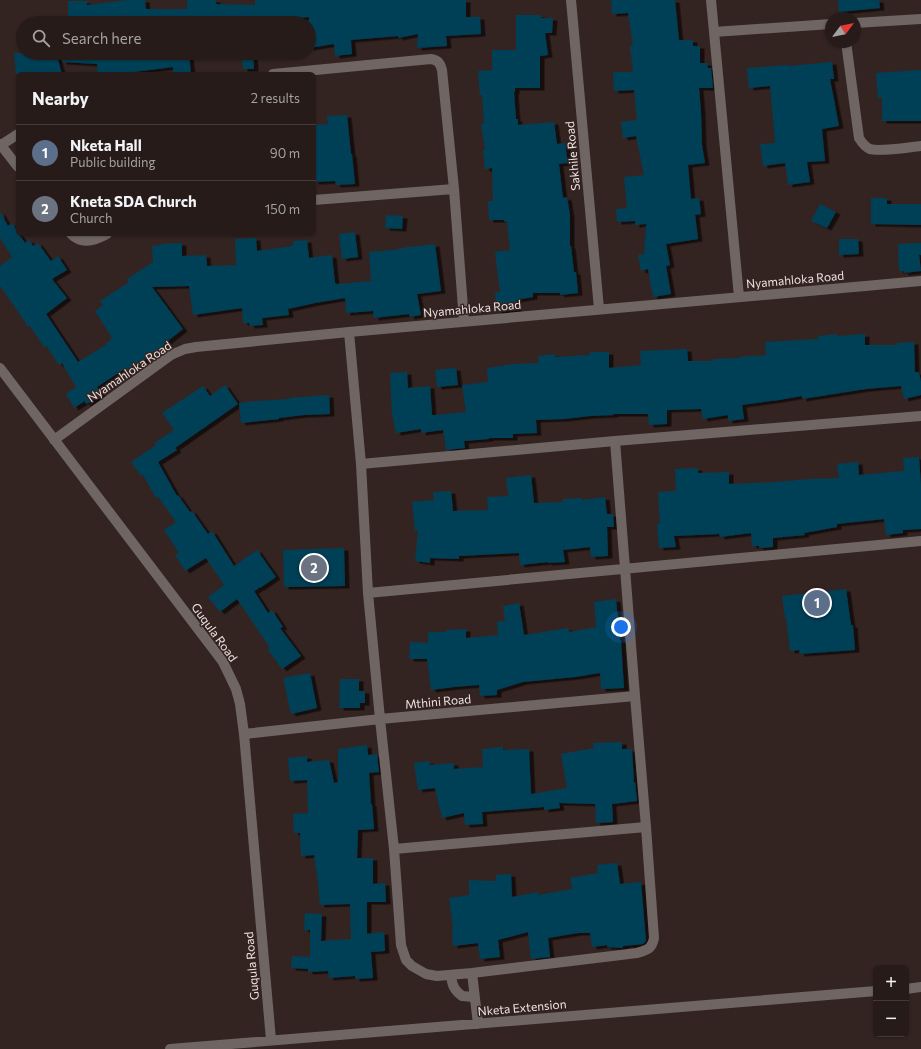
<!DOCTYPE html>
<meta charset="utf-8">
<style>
:root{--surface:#271b19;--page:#2f2422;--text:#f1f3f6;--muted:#a4a1a2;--line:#433938;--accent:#8c9099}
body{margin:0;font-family:Commissioner,sans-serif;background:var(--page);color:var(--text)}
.controls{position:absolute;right:12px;bottom:12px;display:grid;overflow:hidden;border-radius:6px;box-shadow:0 1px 3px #0004}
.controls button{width:36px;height:36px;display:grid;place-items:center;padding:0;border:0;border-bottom:1px solid var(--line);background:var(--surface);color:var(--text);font:20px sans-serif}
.compass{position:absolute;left:825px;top:12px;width:36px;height:36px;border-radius:50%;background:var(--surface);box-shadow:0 1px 3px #0004;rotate:58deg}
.you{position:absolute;left:621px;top:627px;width:14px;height:14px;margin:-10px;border:3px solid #fff;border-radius:50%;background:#1a73e8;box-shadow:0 0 0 6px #1a73e833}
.badge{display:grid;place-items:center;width:26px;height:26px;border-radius:50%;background:var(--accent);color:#fff;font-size:13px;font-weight:700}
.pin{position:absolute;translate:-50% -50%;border:2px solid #fff;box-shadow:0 1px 4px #0006}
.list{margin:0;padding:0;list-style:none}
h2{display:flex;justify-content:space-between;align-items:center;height:52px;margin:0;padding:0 16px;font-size:17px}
h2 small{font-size:13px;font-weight:400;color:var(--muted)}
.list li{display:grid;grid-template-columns:26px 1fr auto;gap:12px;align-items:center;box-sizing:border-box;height:56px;padding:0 16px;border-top:1px solid var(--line)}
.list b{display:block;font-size:15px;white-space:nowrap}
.list p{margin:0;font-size:13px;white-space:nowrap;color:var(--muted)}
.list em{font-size:13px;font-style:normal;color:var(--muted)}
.icon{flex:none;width:22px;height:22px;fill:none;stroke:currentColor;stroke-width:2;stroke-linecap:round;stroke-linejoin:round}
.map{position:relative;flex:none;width:921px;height:1049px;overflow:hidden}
.search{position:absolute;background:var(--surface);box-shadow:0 1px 3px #0004;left:16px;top:16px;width:300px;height:44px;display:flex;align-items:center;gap:10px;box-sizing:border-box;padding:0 14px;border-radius:22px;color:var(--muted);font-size:15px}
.panel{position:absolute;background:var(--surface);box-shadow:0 1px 3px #0004;left:16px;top:72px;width:300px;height:164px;border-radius:6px}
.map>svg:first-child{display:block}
</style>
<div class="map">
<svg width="921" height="1049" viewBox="0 0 921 1049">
<defs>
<filter id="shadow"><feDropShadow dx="4.5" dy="2.5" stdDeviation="0" flood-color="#0009"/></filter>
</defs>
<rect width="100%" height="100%" fill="#342421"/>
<path fill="#003f56" filter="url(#shadow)" d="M128,0H145L146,9H187V0H216V4L255,5V0H466V17H480L481,34L446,36L447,46L417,48L418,34L398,38V36L351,40L352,54L335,56L334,44L309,48V17L279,20L243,19V23H68V1H87V5Z
M611,0H675L679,40H693V46H700V63H707L708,68H711L713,88H699L701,112L702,145L705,163L688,165L691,199L699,198L701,214L695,215L698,239L666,244L670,265L666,266L671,294L653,297L648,269L641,271L638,255L644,254L646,224L635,225V221L617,222L616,209L627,208L624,177L644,175L636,136L623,138L621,122L637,120L634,90L614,91L613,72H633L630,46L633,45L628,13L612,14Z
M838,0H879L880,8L839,12Z
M516,15H541V18H553L552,33H545L548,55L540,56V88H515V92H514L516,119H518V125L554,122L557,144L565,143L568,163L559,164L563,198L567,197L570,215V246H571L574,272H576L578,293L560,295V293H533V297L516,300L517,310L497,312L495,292H500L495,252L510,250L507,222H505L504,220H489L488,201H493L492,168L485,169L483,150H485L481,124H484L482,95H480L478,71L492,70V50H516Z
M14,53H56L62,74H16Z
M62,53H189L191,74H173V67L126,73V74H98L97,64L62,62Z
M241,53H253L254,69H243Z
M832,62L834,79H830L839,126L822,129L825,161L807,162L810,182L788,185L785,163L763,166L760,144L775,143L770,86L749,88L747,68L788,65V66Z
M921,70V121H882V97L878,98L876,73L905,71Z
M347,115L351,154H352L355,184L336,185L335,181L314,182V125L328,124L327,116Z
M871,198H887V204H921V225L871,224Z
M820,204L836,212L827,228L811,221Z
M0,211L8,226L12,223L18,232V234H19L25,243L29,240L33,246L38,243L51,261L58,256L67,270L52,279L67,298L46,314L78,362L104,346L112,338L95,311L103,305L100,301L129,282L127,279L153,262L152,246L161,245V244L182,243V256L206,255L207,266L236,265L235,239L256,238L257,251L293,246V241L307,240L309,258L332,255L335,283L337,284L371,281L369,252L393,250L408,247L435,244L441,291L417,294L421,315L410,317L409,314L374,318L373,311L346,313L345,298L315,303L288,309L289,315L262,318L263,325L250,326L249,323H243L242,308L193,315L189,286L152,287L183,329L164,344L167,348L151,359L149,356L130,373L126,368L97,387L102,396L86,404L85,401L74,408L66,394L76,387L62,363L59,365L46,346L44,347L30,326L28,327L19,313L0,286V266L12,257L0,238Z
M386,215L403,216L402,229L385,228Z
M355,232L358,257L342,259L339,234Z
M839,239H858L859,254L839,255Z
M921,243V255H919L921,271L904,273V271H899L898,244Z
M837,334V336L865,334V345H897V343L914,342L915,372H919L921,382V395L904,399L901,386L866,389L802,399V396L779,400L742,405L744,419L728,421V415L703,419L701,409L667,410V424L649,425L648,414H614V415L590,416L564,419L536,420L537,433L513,434V438H489V439L464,441L465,448L446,450L443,430L421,433V429L396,433L392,414L390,373L407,372L408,388L430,386L432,415H435L466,412L462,385L488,382L487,368L514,364L539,363L538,356L555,354V357L590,355V352H609V368L641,365L640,351L687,349L688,361H713V359L739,358V357L766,355L765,342L818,339V336Z
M456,368L458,385L437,387L435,370Z
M225,385L238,404L175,448L177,450L158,462L177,496L178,495L190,512L192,511L208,534L212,531L234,566L257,550L276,577L260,588H258V589L254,591L268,613L272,610L283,627L280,628L301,656L282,669L268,650L270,648L237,599L220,612L208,597L224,585L206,558L185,571L175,555L179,553L164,530L176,522L158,497L156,498L143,475L141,476L131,462L156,445L154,443L174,430L162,413L203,386L210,396Z
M329,395L330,414L304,415L279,418V419L241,423L239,403L255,401L289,399V398Z
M919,457L921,485V529L903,530V533L886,535L884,519L837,524V527L804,533L805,535L773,538V547L759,548V546H752L751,533L720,537L719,534L674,536L676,547L659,548L657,524H660L658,492L676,491L675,469L698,468V473L729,472V484L777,482L808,479L839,478L837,464L858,462L859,475L904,471L903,458Z
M531,475L534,503L563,502V499L582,498V500L605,497L607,514H613L614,527H607L608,556L591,557L590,547L563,550L565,562L548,563V562L520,565L519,553L459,556V559L430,558V563L415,561L418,530L415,531L412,502L434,500L433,492L451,491L453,511L488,510L487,497L508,496L506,478Z
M344,548L345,586L284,587L283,550Z
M846,589L851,625H853L855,650L800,654L799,650L790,651L786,618H785L782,596Z
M616,599L620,640H621L624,688L601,689L600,673L575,677L523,682L497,690V695L480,696L479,685L454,687L431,690L427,659H409L410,642L428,643V632H446V630L466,629V638L498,635L497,622L505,621L503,606L519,603L524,635L568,628L569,632L596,627L594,602Z
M310,673L317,708L291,714L283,678Z
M340,679H359V691H365V703H360V708H339Z
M622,742V749H632L634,783L635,782L637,801L612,804L613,822L596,823L595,804L559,803L560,808L544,810V807L482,812L483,824L465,825L464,813L442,818L435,788L418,790L414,763L429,761L430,765L454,763V769L483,767L482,749L503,747V750L529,749L531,794L567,788L561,754L594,748L593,743Z
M367,745L368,755L377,754L379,772L369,773L371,804H372L374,829L358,830L357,858H373V884L385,883L386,902H367V934L384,932L385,951L371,952L373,978L355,979V976L329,978L328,971L308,972V969L291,968L292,956L310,957V930H304L305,913L322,914L321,941L351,939L350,904L320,905L318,883L314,855L301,856L300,833H294L293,814L308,813L307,780L290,781L288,758L307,756V762L329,760L334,783L338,782V749Z
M617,863L620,884L641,882L646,941L643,944L623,946V948L607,947V945L592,947L590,933H578L548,938L550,957L531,959L528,932L498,940L500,957L480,959L478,943L453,946L452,928H453L449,898L469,895V880L496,881V875L511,874L512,897L538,892V895L572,889L570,878L598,873L597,865Z"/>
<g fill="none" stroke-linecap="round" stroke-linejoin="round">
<path stroke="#6f6664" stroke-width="10" d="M571,0L599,309
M711,0L739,297
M855,23L921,19
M714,32L831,24
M846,42L859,138C862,143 865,147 870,149C880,152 910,147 921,146
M273,74L431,59C438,60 440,63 442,70L454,189L464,321
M0,144L18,167
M1,145L18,134
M314,200L454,189
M71,234C82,245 95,241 107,234
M349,332L361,464L368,593L380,719L394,849L401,945L406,960L412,966L426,974L437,976L472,973L637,953C647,950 652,949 654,938L646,827L635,696L615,441
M0,368L223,662L236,689L240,704L244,734L271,1040
M54,440L171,355L185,349L196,347L349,332L921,281
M361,464L615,441L921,416
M368,593L921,541
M244,734L380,719L635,696
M394,849L646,827
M472,973L478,1024
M451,975C452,985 454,990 462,996L474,997
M906,989L921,987
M170,1049L876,991"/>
</g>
<g text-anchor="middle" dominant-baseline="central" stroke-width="3" stroke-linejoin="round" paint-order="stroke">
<g font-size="12" fill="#eee3e0" stroke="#342421">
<text transform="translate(572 156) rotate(-95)">Sakhile Road</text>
<text transform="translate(795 279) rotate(-5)">Nyamahloka Road</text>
<text transform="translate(472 308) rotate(-5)">Nyamahloka Road</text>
<text transform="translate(129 371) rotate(-34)">Nyamahloka Road</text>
<text transform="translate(215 632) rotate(54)">Guqula Road</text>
<text transform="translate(438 701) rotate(-5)">Mthini Road</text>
<text transform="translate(251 966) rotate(-95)">Guqula Road</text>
<text transform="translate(522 1007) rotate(-5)">Nketa Extension</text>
</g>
</g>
</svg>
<div class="controls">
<button>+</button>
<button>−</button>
</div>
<svg class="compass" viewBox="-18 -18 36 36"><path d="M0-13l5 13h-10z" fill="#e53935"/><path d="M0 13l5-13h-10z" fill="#a4a1a2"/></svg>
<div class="you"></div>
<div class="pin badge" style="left:817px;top:603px;background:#5c6f8a">1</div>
<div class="pin badge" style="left:314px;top:568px;background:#6b7280">2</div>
<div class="search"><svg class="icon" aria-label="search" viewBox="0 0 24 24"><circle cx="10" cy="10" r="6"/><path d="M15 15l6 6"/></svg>Search here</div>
<section class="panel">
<h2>Nearby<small>2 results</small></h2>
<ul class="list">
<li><span class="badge" style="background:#5c6f8a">1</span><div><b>Nketa Hall</b><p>Public building</p></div><em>90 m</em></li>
<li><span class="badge" style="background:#6b7280">2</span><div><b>Kneta SDA Church</b><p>Church</p></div><em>150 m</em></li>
</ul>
</section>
</div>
